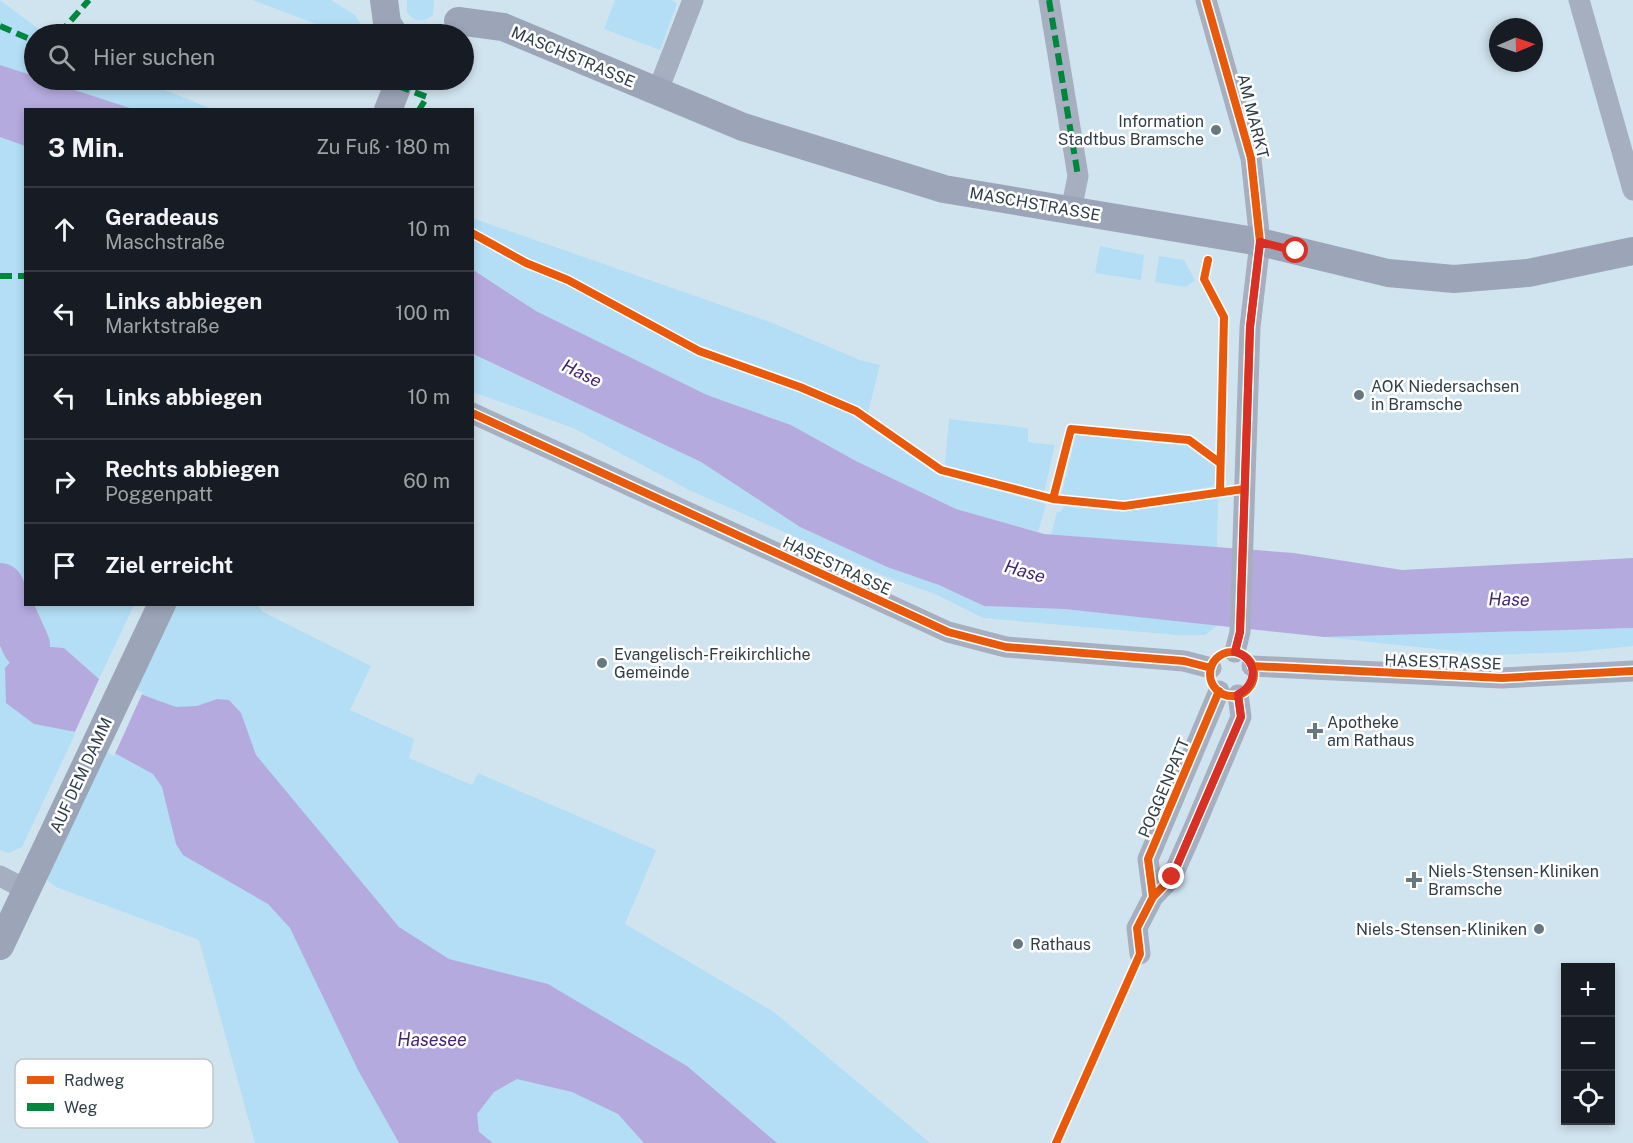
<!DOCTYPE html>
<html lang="de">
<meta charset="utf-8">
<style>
body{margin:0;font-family:"Public Sans",sans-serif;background:#242831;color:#f1f3f6}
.controls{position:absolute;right:18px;bottom:18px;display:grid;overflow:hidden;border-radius:0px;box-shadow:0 3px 9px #0003}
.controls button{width:54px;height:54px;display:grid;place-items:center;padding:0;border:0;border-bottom:2px solid #363941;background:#171b24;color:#f1f3f6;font:30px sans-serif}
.compass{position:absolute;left:1489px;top:18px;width:54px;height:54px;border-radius:50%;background:#171b24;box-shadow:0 3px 9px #0003;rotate:88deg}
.stop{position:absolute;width:18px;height:18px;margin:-14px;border:4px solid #d93025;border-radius:50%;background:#fff}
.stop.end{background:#d93025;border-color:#fff;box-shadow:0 2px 6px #0008}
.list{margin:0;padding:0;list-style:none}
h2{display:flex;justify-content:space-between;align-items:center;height:78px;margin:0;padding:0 24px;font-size:26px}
h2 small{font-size:20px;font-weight:400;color:#9ea1a6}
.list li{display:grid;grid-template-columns:39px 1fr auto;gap:18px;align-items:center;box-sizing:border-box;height:84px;padding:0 24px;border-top:2px solid #363941}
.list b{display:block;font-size:22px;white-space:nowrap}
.list p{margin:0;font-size:20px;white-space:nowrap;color:#9ea1a6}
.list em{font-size:20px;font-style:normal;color:#9ea1a6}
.icon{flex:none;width:33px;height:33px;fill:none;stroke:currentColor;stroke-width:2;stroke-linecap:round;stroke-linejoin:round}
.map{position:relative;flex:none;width:1633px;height:1143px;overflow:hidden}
.search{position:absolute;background:#171b24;box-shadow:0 3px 9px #0003;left:24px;top:24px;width:450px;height:66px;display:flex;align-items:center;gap:15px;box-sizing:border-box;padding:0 21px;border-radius:33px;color:#9ea1a6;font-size:22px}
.panel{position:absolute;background:#171b24;box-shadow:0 3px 9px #0003;left:24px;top:108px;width:450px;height:498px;border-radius:0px}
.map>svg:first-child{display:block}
.green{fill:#b3def5}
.water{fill:#b4aade}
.pier{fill:#d0e4ef}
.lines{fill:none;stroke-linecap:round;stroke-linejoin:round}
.river{stroke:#b4aade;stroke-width:48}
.minor{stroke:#a6afbf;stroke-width:21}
.secondary{stroke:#9ba5b7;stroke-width:28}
.quiet{stroke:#00873e;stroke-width:6;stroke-dasharray:12 6;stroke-linecap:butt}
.cycleway-casing{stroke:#fff;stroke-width:11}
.cycleway{stroke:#e8590c;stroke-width:8}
.route{stroke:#d93025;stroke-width:8}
.poi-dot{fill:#677881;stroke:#fff;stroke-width:2}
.labels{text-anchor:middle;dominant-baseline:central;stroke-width:5;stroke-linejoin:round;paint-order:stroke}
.street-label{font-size:16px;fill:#2f3e46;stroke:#fff}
.poi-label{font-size:16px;fill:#2f3e46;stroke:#fff;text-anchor:start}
.water-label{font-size:18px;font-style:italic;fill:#452373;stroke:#fff}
.key{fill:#fff;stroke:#c1c5c8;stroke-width:1.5}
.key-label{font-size:16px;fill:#2f3e46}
</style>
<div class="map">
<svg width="1633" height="1143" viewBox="0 0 1633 1143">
<rect width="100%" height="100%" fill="#d0e4ef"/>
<path class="green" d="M 0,0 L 45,34 L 34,34 L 34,76 L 0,65 Z
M 253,0 L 331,0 L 355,15 L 367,34 L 343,34 Z
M 407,0 L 434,0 L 433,15 C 424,23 414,22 407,12 Z
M 615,0 L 671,0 L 677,3 L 660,50 L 604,29 Z
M 44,80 L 140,80 L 212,109 L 133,109 Z
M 0,137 L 25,146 L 26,604 L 134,605 L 99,679 L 64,648 L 34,724 L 76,732 L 22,847 L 9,853 L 0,850 Z
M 472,218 L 770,322 L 860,360 L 880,365 L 865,425 L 938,475 L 1046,504 L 1038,532 L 956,509 L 856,461 L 791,425 L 707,395 L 536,311 L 473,269 Z
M 1100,246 L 1144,255 L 1141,280 L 1095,273 Z
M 1159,256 L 1184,260 L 1195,280 L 1186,287 L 1155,282 Z
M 472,354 L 701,462 L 800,527 L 887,567 L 939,585 L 984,606 L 1064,609 L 1218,625 L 1205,635 L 1177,635 L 983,618 L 935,594 L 884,576 L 689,490 L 573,428 L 473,392 Z
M 949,419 L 1028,428 L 1028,442 L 1055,445 L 1044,492 L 945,465 Z
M 1076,435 L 1187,446 L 1215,466 L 1216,486 L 1125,500 L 1061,496 Z
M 1218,496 L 1217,548 L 1051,535 L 1057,512 L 1061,512 L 1064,506 L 1123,512 Z
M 162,605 L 257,605 L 263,612 L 371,666 L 350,710 L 414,739 L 409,758 L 472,785 L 478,773 L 656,850 L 625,924 L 774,1012 L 930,1143 L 255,1143 L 199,940 L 56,887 L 36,871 Z
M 1633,628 L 1633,646 L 1576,652 L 1492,655 L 1324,637 Z"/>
<path class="water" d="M 0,65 L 34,76 L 34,80 L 44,80 L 133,109 L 26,110 L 25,146 L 0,137 Z
M 472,269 L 536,311 L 707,395 L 791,425 L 856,461 L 956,509 L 1044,534 L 1294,553 L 1402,570 L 1633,558 L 1633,628 L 1324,637 L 1064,609 L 984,606 L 939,585 L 887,567 L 800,527 L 701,462 L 473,354 Z
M 26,645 L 64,648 L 99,679 L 176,707 L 197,706 L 217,699 L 229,700 L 241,713 L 256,755 L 399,927 L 449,959 L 548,984 L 563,993 L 687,1066 L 777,1143 L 644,1143 L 618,1114 L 572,1092 L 517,1079 L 494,1092 L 477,1114 L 479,1132 L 493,1143 L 399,1143 L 358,1070 L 290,928 L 268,904 L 183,855 L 176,844 L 162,787 L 153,774 L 76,732 L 34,724 L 6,703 L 5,668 Z"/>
<path class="pier" d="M 100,677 L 143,692 L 114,756 L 74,734 Z"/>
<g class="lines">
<path class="river" d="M 0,587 L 26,645"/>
<path class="minor" d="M 1049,0 L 1078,176 L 1071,211
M 1206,0 L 1251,158 L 1260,242 L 1250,327 L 1240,632 L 1235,652
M 1579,0 L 1633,190
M 657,93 L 693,0
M 472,413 L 948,632 L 1006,647 L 1184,661 L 1211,668
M 1252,666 L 1502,678 L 1633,671
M 0,876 L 27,890
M 1153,897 L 1148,859 L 1219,691
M 1140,954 L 1137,928 L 1153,897 L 1172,877 L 1193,830 L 1241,717 L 1238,695"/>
<path class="secondary" d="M 384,0 L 387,23 L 394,34
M 458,21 L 503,27 L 743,127 L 944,189 L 1260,242 L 1388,273 L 1454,279 L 1528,273 L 1633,251
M 388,110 L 400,80
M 0,946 L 162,604"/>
<path class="quiet" d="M 1049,0 L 1078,176
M 0,26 L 34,41
M 59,34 L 89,0
M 398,86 L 427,97 L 419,110
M 0,276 L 26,276"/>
<defs>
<path id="cycleway" d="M 1206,0 L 1251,158 L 1260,242 L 1250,327 L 1240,632 L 1235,652
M 472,233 L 526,263 L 568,280 L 699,351 L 800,387 L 856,411 L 941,470 L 1053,499 L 1124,506 L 1244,489
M 1208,260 L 1204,279 L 1224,317 L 1220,491
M 472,413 L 948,632 L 1006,647 L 1184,661 L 1211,668
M 1053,499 L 1071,429 L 1189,440 L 1220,463
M1210 674a22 22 0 1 1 44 0a22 22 0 1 1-44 0Z
M 1252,666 L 1502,678 L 1633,671
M 1153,897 L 1148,859 L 1219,691
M 1056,1143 L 1140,954 L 1137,928 L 1153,897 L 1172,877 L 1241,717 L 1238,695"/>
</defs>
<use href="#cycleway" class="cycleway-casing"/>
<use href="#cycleway" class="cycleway"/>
</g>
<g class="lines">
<path class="route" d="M 1172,877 L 1241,717 L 1238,694 C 1259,684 1257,658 1235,652 L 1240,632 L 1250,327 L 1260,242 L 1296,251"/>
</g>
<g class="poi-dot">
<circle cx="1216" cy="130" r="6"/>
<circle cx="1359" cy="395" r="6"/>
<circle cx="602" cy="663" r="6"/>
<path d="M1312 722h6v6h6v6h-6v6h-6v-6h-6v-6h6z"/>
<path d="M1411 871h6v6h6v6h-6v6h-6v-6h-6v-6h6z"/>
<circle cx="1539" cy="929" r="6"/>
<circle cx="1018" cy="944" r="6"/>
</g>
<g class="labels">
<g class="street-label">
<text transform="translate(573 57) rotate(23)">MASCHSTRASSE</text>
<text transform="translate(1253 116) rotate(76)">AM MARKT</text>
<text transform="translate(1035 204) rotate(10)">MASCHSTRASSE</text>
<text transform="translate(837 566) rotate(25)">HASESTRASSE</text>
<text transform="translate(1443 662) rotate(2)">HASESTRASSE</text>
<text transform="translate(81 775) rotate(-65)">AUF DEM DAMM</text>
<text transform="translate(1164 788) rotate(-67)">POGGENPATT</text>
</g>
<g class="poi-label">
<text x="1204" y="121" text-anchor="end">Information<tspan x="1204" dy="18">Stadtbus Bramsche</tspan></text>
<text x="1371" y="386">AOK Niedersachsen<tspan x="1371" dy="18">in Bramsche</tspan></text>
<text x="614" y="654">Evangelisch-Freikirchliche<tspan x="614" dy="18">Gemeinde</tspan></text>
<text x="1327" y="722">Apotheke<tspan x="1327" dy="18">am Rathaus</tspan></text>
<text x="1428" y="871">Niels-Stensen-Kliniken<tspan x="1428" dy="18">Bramsche</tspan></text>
<text x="1527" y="929" text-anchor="end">Niels-Stensen-Kliniken</text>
<text x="1030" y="944">Rathaus</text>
</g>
<g class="water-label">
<text transform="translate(582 373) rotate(26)">Hase</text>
<text transform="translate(1025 571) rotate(16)">Hase</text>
<text transform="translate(1509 599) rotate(1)">Hase</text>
<text x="432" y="1039">Hasesee</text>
</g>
</g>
<rect x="15" y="1059" width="198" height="69" rx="9" class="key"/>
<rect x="27" y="1076" width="27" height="8" fill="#e8590c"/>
<rect x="27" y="1103" width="27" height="8" fill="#00873e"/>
<g class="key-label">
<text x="64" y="1086">Radweg</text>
<text x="64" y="1113">Weg</text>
</g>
</svg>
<div class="controls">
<button>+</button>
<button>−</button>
<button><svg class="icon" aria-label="locate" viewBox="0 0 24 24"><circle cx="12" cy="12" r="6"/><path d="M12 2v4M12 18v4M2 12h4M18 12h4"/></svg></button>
</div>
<svg class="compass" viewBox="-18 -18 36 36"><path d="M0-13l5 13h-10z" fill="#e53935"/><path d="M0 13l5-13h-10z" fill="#9ea1a6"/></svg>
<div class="stop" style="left:1296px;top:251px"></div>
<div class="stop end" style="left:1172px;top:877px"></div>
<div class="search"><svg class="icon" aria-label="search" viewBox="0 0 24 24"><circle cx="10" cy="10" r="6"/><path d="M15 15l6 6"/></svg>Hier suchen</div>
<section class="panel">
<h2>3 Min.<small>Zu Fuß · 180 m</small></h2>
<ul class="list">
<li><svg class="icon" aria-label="ahead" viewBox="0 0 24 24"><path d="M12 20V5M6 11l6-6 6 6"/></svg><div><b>Geradeaus</b><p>Maschstraße</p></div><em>10 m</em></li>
<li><svg class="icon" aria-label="left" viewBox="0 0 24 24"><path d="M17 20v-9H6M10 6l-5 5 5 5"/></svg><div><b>Links abbiegen</b><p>Marktstraße</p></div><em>100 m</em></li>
<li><svg class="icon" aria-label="left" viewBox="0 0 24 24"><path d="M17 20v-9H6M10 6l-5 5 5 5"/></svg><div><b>Links abbiegen</b></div><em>10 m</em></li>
<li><svg class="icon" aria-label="right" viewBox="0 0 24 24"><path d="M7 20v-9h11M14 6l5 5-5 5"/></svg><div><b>Rechts abbiegen</b><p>Poggenpatt</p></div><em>60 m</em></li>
<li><svg class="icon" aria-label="arrive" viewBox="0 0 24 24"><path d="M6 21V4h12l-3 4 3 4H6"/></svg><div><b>Ziel erreicht</b></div></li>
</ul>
</section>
</div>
